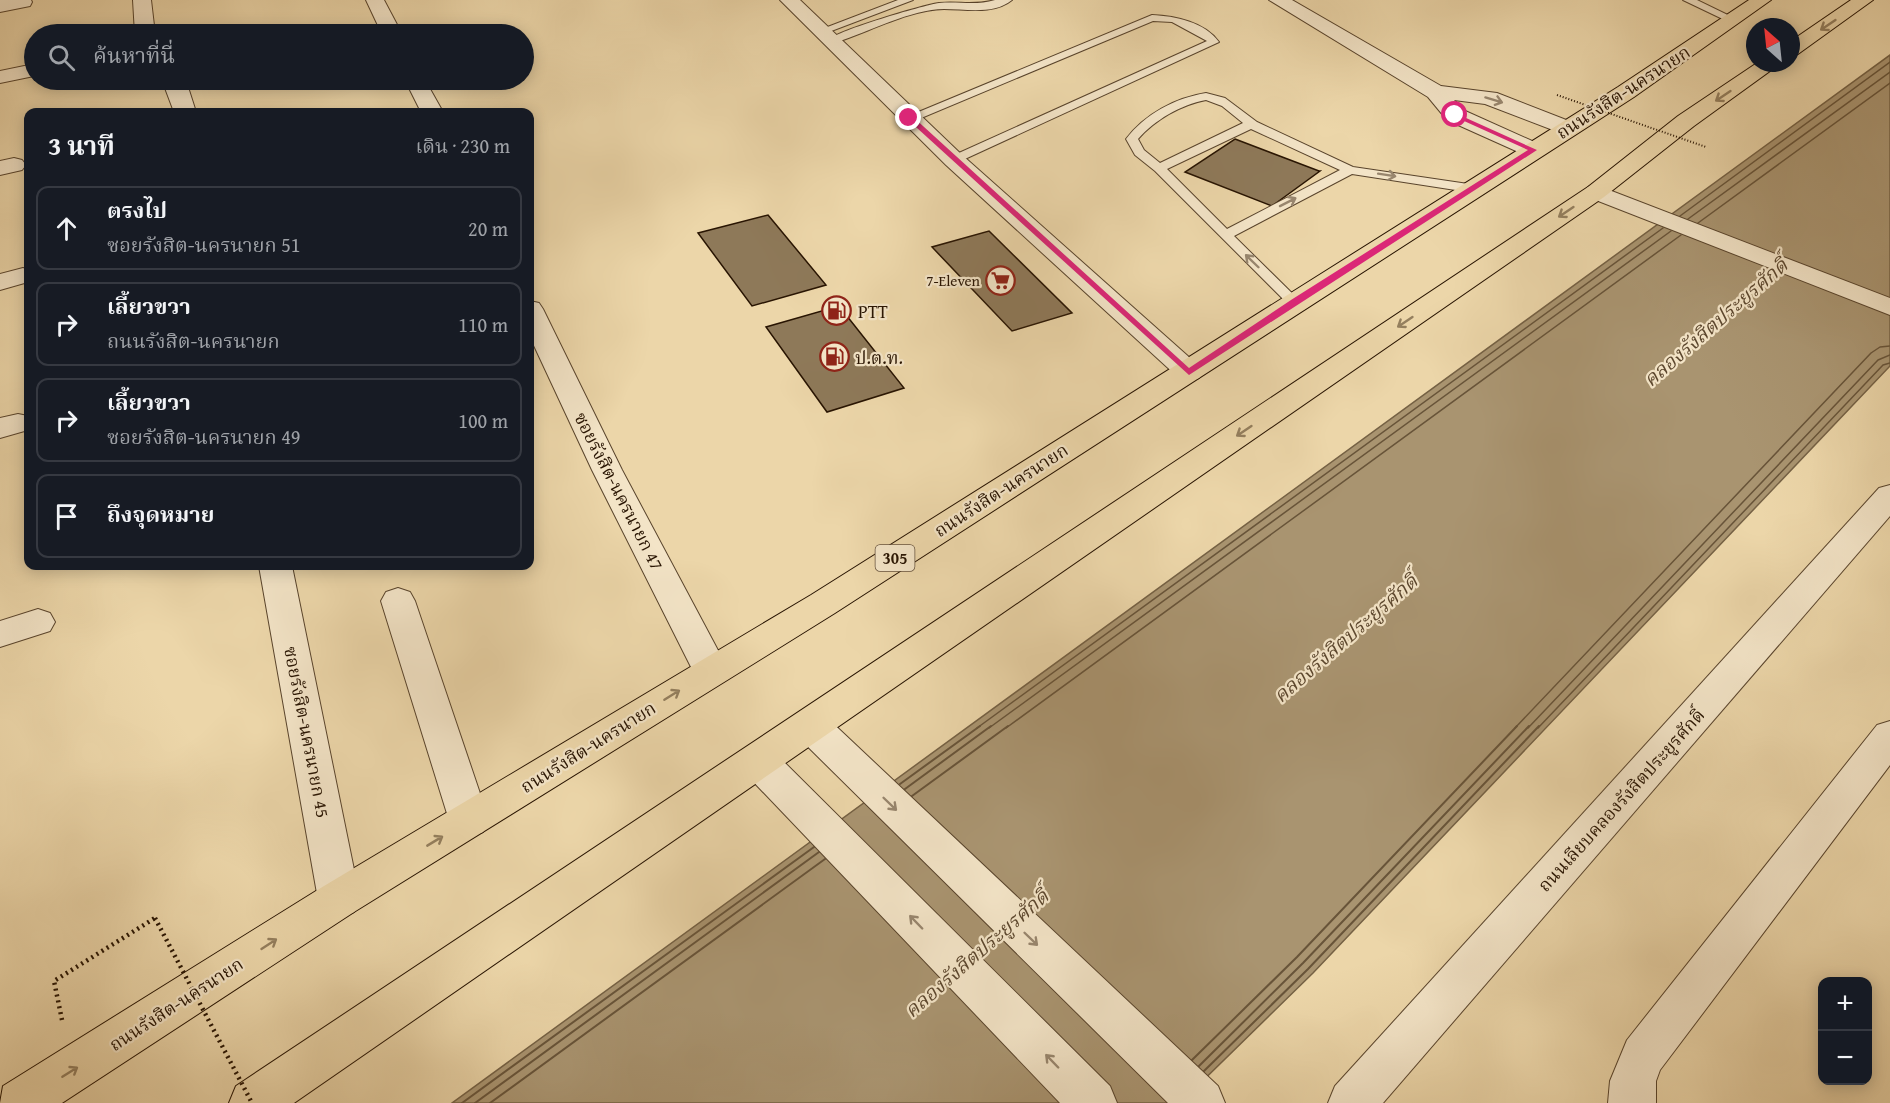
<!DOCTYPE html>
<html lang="th">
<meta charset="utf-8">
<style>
body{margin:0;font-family:"Gentium Book Plus","Noto Serif Thai",serif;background:#242831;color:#f1f3f6}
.controls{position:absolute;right:18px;bottom:18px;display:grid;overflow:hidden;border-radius:12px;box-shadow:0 3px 15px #0003}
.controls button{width:54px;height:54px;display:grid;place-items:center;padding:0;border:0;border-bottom:2px solid #363941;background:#171b24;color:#f1f3f6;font:30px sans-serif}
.compass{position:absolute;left:1746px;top:18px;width:54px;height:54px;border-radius:50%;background:#171b24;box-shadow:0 3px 15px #0003;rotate:333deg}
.stop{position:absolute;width:18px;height:18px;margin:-14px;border:4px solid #db2777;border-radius:50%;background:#fff}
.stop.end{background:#db2777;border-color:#fff;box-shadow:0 2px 6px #0008}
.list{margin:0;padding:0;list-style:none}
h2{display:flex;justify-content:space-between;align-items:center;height:78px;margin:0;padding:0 24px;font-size:26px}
h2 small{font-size:20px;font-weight:400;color:#9ea1a6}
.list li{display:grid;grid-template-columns:39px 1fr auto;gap:18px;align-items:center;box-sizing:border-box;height:84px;margin:0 12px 12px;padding:0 12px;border:2px solid #363941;border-radius:12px}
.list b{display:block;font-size:22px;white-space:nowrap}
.list p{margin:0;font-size:20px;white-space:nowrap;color:#9ea1a6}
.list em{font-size:20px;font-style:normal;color:#9ea1a6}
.icon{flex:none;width:33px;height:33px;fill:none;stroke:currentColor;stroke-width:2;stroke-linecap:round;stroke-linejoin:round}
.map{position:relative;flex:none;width:1890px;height:1103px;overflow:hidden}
.search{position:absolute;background:#171b24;box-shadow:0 3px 15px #0003;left:24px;top:24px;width:510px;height:66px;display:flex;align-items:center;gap:15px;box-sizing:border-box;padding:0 21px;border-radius:33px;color:#9ea1a6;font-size:22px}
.panel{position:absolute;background:#171b24;box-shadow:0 3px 15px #0003;left:24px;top:108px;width:510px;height:462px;border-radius:12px}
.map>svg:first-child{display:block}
.water{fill:#a99470;stroke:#756144;stroke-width:1.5}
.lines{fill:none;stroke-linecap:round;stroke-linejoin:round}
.shore-far1{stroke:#685439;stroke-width:1.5}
.shore{stroke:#685439;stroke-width:2}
.building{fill:#8e7959;stroke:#281402;stroke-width:1.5}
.service-casing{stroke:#59442c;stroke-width:2}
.minor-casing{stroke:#59442c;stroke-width:2}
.tertiary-casing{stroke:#59442c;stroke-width:2}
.primary-casing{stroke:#281402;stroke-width:2}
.path{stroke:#281402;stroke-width:4.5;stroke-dasharray:2 4;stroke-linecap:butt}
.service{fill:#f3e4c7;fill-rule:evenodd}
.minor{fill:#f3e4c7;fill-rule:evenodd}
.tertiary{fill:#f3e4c7;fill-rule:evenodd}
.primary{fill:#ecd6a9;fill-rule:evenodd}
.path-bridge-far1{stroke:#281402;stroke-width:2;stroke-dasharray:1 2;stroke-linecap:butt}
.path-bridge{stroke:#281402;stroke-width:4.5;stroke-dasharray:2 4;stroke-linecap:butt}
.oneway{stroke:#947f5e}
.oneway2{stroke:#98866e}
.route{fill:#db2777}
.labels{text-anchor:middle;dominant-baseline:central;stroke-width:4.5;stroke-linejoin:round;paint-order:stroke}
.far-poi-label{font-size:15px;fill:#281402;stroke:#f3e4c7;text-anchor:end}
.shield{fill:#f3e4c7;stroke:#65523d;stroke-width:1.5}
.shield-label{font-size:16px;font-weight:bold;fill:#281402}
.street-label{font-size:18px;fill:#281402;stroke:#f3e4c7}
.poi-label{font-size:18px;fill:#281402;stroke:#f3e4c7;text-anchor:start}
.water-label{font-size:20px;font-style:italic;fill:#5c472e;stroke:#f3e4c7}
</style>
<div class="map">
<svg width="1890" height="1103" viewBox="0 0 1890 1103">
<rect width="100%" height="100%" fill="#ecd6a9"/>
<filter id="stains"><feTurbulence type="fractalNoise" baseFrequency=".00333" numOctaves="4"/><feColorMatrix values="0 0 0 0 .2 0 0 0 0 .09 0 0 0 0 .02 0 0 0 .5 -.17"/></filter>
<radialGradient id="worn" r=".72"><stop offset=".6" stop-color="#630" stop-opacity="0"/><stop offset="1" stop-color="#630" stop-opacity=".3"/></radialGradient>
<path class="water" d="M 1890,55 L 1890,366 L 1313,973 L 1180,1103 L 452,1103 Z"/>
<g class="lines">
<path class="shore-far1" d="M 1680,216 L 1890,62
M 1688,219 L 1890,72
M 1698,223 L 1890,83
M 977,728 L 1663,228
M 989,728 L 1671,231
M 1006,728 L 1681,235
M 1515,728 L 1871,353 L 1880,347 L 1890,346
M 1528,728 L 1878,360 L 1890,355
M 1538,728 L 1883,365 L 1890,363"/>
<path class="shore" d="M 900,784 L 980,726
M 905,789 L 991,726
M 912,796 L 1008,726
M 1192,1060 L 1297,957 L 1517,726
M 1199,1066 L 1303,963 L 1529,726
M 1204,1071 L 1308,969 L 1539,726
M 462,1103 L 814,847
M 475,1103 L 819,852
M 490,1103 L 825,859"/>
</g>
<path class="building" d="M 1235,139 L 1319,171 L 1320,171 L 1272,206 L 1185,172 Z
M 768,215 L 826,285 L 752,306 L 698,233 Z
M 989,231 L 1072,313 L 1012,331 L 932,247 Z
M 839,306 L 904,388 L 827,412 L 766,327 Z"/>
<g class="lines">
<defs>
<path id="service" d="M 898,0 L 913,0 L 826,33 L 817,31 Z
M 995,0 L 1012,0 C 994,15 966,9 944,9 C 912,9 868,32 837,42 L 828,40 C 839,30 921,6 939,3 C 959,1 975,6 995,0 Z
M 1683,0 L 1697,0 L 1738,20 L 1729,22 Z
M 1152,15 C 1175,16 1205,22 1219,42 L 954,164 L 948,160 L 950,157 L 1207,41 L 1172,22 L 1153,21 L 914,121 L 904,118 Z
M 1206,93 L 1225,98 L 1257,122 L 1353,167 L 1475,185 L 1481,189 L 1475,193 L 1352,174 L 1234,236 L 1301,302 L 1299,305 L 1289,305 L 1155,171 L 1135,155 L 1126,139 C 1145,114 1175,98 1206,93 ZM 1206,100 L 1222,106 L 1243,123 L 1160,163 L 1144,150 L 1138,139 C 1155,120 1180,105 1206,100 ZM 1251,129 L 1340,170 L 1227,229 L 1167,169 Z"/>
<path id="minor" d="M 0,0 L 31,0 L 32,2 L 30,6 L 0,12 Z
M 133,0 L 151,0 L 155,34 L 135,34 Z
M 366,0 L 384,0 L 402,34 L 382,34 Z
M 780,0 L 800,0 L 962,155 L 1199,366 L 1203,372 L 1199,378 L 1189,381 L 1179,378 L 946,165 Z
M 1269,0 L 1292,0 L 1441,86 L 1497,93 L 1574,123 L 1577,128 L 1574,133 L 1566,135 L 1485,104 L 1454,100 L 1463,110 L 1541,145 L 1544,150 L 1541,155 L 1525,155 L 1447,120 L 1428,97 Z
M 34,64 L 34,76 L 0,83 L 0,71 Z
M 162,80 L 182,80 L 188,87 L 196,112 L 174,112 Z
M 405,80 L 425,80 L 443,112 L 421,112 Z
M 14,158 L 22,160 L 26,165 L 22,170 L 0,175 L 0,161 Z
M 1596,185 L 1890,298 L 1890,315 L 1588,197 L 1584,192 L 1588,187 Z
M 23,268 L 28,270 L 28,282 L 0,290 L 0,274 Z
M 530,301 L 539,303 L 543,309 L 622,470 L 729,671 L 724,681 L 711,685 L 698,681 L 693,671 L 592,470 L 530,337 Z
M 18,414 L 28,416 L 28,430 L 0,438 L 0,418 Z
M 259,566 L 292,566 L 360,899 L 354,912 L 339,918 L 324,912 L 318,899 Z
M 398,588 L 410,592 L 415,601 L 489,820 L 483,832 L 469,837 L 455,832 L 449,820 L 381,601 L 386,592 Z
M 38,609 L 50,613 L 55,622 L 50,631 L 0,647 L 0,621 Z
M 810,710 L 823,714 L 1218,1086 L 1225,1103 L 1168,1103 L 797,736 L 791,725 L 797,714 Z
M 1890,721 L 1890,765 L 1660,1070 L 1656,1081 L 1656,1103 L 1608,1103 L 1610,1081 L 1627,1040 L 1877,725 Z
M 758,745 L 772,750 L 1110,1086 L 1117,1103 L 1060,1103 L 744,772 L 739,761 L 744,750 Z"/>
<path id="tertiary" d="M 1890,485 L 1890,516 L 1383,1103 L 1328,1103 L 1335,1086 L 1879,488 Z"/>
<path id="primary" d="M 1749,0 L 1771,0 L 1634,97 L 835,613 L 354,912 L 62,1103 L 0,1103 L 3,1086 L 324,886 L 811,595 L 1618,87 Z
M 1851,0 L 1873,0 L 1798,54 L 1791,56 L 1791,41 Z
M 1757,63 L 1781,63 L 1694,126 L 1604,197 L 294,1103 L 229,1103 L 236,1086 L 1588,187 L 1678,116 Z"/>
</defs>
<use href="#service" class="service-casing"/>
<use href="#minor" class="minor-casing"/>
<use href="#tertiary" class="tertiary-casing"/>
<use href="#primary" class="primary-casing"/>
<path class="path" d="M 62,1020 L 54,981 L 155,918"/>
<use href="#service" class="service"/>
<use href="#minor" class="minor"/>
<use href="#tertiary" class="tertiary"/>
<use href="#primary" class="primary"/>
<path class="path-bridge-far1" d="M 1557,95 L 1706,147"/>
<path class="path-bridge" d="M 155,918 L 252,1103"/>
</g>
<defs><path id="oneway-shaft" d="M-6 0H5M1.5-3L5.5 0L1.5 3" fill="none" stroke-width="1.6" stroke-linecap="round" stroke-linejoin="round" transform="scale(1.5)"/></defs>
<g class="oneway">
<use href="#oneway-shaft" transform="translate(1828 25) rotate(146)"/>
<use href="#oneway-shaft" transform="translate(1723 96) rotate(146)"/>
<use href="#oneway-shaft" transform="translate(1566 212) rotate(146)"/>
<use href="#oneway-shaft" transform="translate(1405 322) rotate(146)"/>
<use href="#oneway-shaft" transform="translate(1244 431) rotate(146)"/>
<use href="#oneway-shaft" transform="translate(672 695) rotate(-32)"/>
<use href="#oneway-shaft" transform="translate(435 841) rotate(-31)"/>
<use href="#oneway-shaft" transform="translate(269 944) rotate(-33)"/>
<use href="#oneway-shaft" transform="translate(70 1072) rotate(-32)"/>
</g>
<g class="oneway2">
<use href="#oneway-shaft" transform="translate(1494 100) rotate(17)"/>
<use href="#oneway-shaft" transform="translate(1387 175) rotate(9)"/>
<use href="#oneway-shaft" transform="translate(1288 202) rotate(-27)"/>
<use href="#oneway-shaft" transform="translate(1252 261) rotate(-136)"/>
<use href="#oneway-shaft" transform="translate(890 804) rotate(44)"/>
<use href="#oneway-shaft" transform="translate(916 922) rotate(-134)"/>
<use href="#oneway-shaft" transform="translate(1031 939) rotate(44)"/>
<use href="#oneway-shaft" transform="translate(1052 1061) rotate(-134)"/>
</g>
<path class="route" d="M 1455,113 L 1537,150 L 1189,375 L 906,118 L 912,116 L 1189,368 L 1291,300 L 1528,150 L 1453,116 Z"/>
<defs>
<symbol id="supermarket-ring" viewBox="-11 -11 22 22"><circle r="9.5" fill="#f3e4c7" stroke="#8f2418" stroke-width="1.5"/><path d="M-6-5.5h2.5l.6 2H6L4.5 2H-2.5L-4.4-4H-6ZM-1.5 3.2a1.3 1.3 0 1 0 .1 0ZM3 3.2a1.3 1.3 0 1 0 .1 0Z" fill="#8f2418"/></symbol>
<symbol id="fuel-ring" viewBox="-11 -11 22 22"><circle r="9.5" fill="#f3e4c7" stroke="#8f2418" stroke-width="1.5"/><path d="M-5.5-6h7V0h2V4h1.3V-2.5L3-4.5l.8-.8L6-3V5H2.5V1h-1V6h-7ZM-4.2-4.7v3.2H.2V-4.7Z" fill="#8f2418"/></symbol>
</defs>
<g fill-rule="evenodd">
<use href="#supermarket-ring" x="984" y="264" width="33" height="33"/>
<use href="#fuel-ring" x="820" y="294" width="33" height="33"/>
<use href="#fuel-ring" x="818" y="340" width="33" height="33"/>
</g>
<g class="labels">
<g class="far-poi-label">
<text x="980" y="280">7-Eleven</text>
</g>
<rect class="shield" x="875.5" y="545" width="39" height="26" rx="4.5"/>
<g class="shield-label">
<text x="895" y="558">305</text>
</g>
<g class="street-label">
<text transform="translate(1623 92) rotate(-33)">ถนนรังสิต-นครนายก</text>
<text transform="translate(1001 490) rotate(-33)">ถนนรังสิต-นครนายก</text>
<text transform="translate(619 491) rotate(63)">ซอยรังสิต-นครนายก 47</text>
<text transform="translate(307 732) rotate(79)">ซอยรังสิต-นครนายก 45</text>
<text transform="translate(588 747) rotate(-32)">ถนนรังสิต-นครนายก</text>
<text transform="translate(1621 800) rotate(-48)">ถนนเลียบคลองรังสิตประยูรศักดิ์</text>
<text transform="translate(176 1004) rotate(-33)">ถนนรังสิต-นครนายก</text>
</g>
<g class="poi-label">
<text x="858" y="311">PTT</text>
<text x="855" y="357">ป.ต.ท.</text>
</g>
<g class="water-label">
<text transform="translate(1715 322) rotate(-41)">คลองรังสิตประยูรศักดิ์</text>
<text transform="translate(1345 638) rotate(-41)">คลองรังสิตประยูรศักดิ์</text>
<text transform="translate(976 953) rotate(-41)">คลองรังสิตประยูรศักดิ์</text>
</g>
</g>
<rect width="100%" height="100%" filter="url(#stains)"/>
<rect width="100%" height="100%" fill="url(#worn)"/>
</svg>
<div class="controls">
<button>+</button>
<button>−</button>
</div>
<svg class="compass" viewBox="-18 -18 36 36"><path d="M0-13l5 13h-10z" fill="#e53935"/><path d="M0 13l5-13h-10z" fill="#9ea1a6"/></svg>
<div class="stop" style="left:1455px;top:115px"></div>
<div class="stop end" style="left:909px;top:118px"></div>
<div class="search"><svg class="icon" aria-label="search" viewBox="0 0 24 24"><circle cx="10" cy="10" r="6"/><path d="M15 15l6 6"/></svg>ค้นหาที่นี่</div>
<section class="panel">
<h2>3 นาที<small>เดิน · 230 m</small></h2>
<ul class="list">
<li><svg class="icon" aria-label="ahead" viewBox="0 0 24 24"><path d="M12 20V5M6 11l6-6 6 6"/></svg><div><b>ตรงไป</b><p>ซอยรังสิต-นครนายก 51</p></div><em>20 m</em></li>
<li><svg class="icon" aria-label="right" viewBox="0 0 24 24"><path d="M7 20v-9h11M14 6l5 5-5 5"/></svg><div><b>เลี้ยวขวา</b><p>ถนนรังสิต-นครนายก</p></div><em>110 m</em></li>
<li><svg class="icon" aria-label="right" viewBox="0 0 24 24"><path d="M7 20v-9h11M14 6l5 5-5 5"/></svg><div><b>เลี้ยวขวา</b><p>ซอยรังสิต-นครนายก 49</p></div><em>100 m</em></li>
<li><svg class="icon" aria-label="arrive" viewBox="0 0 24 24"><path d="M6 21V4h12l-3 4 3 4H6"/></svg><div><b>ถึงจุดหมาย</b></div></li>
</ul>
</section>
</div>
